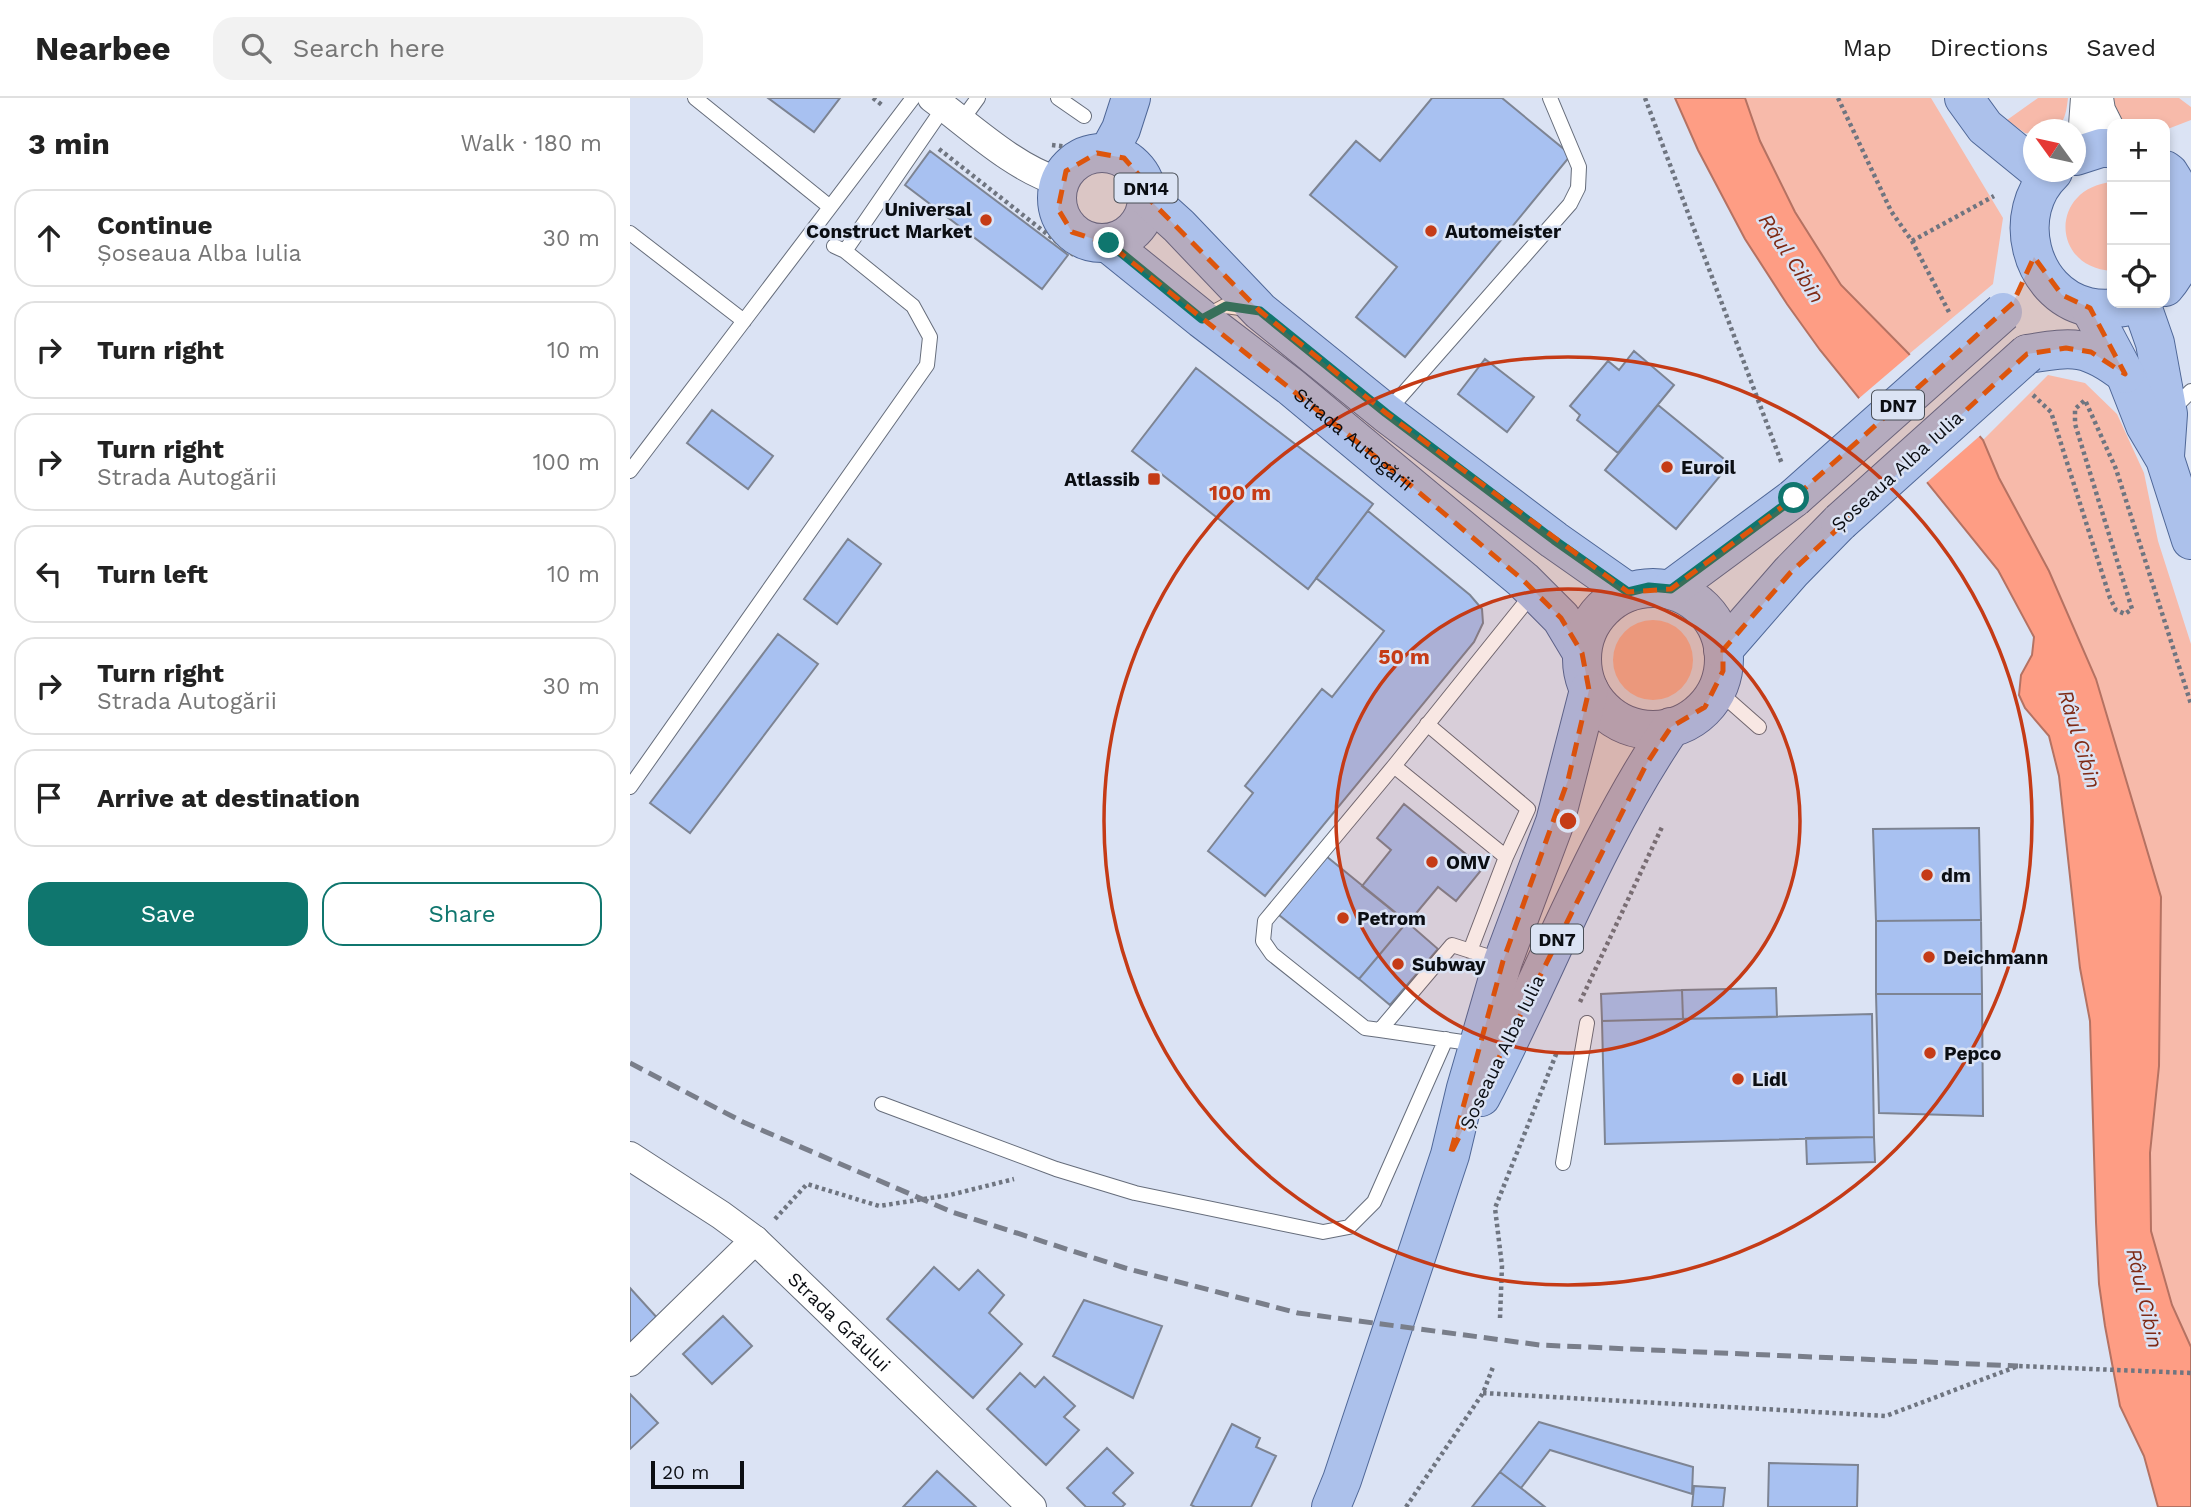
<!DOCTYPE html>
<meta charset="utf-8">
<style>
body{margin:0;font-family:"Work Sans",sans-serif;background:#f2f2f2;color:#222}
.controls{position:absolute;right:21px;top:21px;display:grid;overflow:hidden;border-radius:14px;box-shadow:0 4px 10px #0003}
.controls button{width:63px;height:63px;display:grid;place-items:center;padding:0;border:0;border-bottom:2px solid #e0e0e0;background:#fff;color:#222;font:35px sans-serif}
.compass{position:absolute;left:1393px;top:21px;width:63px;height:63px;border-radius:50%;background:#fff;box-shadow:0 4px 10px #0003;rotate:303deg}
.scale{position:absolute;left:21px;bottom:18px;width:93px;box-sizing:border-box;padding-left:7px;border:4px solid #0b0e13;border-top:0;font-size:19px;line-height:24px;white-space:nowrap;color:#0b0e13;-webkit-text-stroke:5px #dbe3f4;paint-order:stroke}
.stop{position:absolute;width:21px;height:21px;margin:-16px;border:5px solid #0f766e;border-radius:50%;background:#fff}
.stop.end{background:#0f766e;border-color:#fff;box-shadow:0 2px 7px #0008}
.list{margin:0;padding:0;list-style:none}
h2{display:flex;justify-content:space-between;align-items:center;height:91px;margin:0;padding:0 28px;font-size:30px}
h2 small{font-size:23px;font-weight:400;color:#767676}
.list li{display:grid;grid-template-columns:46px 1fr auto;gap:21px;align-items:center;box-sizing:border-box;height:98px;margin:0 14px 14px;padding:0 14px;border:2px solid #e0e0e0;border-radius:21px}
.list b{display:block;font-size:26px;white-space:nowrap}
.list p{margin:0;font-size:23px;white-space:nowrap;color:#767676}
.list em{font-size:23px;font-style:normal;color:#767676}
.actions{display:flex;gap:14px;padding:21px 28px}
.actions a{flex:1;padding:16px 0;border:2px solid #0f766e;border-radius:21px;text-align:center;font-size:24px;color:#0f766e}
.actions .main{background:#0f766e;color:#fff}
.icon{flex:none;width:38px;height:38px;fill:none;stroke:currentColor;stroke-width:2;stroke-linecap:round;stroke-linejoin:round}
.map{position:relative;flex:none;width:1561px;height:1409px;overflow:hidden}
header{display:flex;align-items:center;gap:42px;box-sizing:border-box;height:98px;padding:0 35px;background:#fff;border-bottom:2px solid #e0e0e0}
header strong{font-size:33px}
nav{display:flex;gap:38px;margin-inline-start:auto;font-size:24px}
.search{width:490px;height:63px;background:#f2f2f2;display:flex;align-items:center;gap:18px;box-sizing:border-box;padding:0 24px;border-radius:21px;color:#767676;font-size:26px}
main{display:flex}
aside{flex:1;background:#fff}
.map>svg:first-child{display:block}
.green{fill:#f7baaa}
.water{fill:#fe9d84;stroke:#b57262;stroke-width:2}
.pier{fill:#dbe3f4}
.building{fill:#a8c1f1;stroke:#7d8493;stroke-width:2}
.lines{fill:none;stroke-linecap:round;stroke-linejoin:round}
.service-casing{stroke:#666d7b;stroke-width:16}
.minor-casing{stroke:#666d7b;stroke-width:30}
.primary-casing{stroke:#4f6797;stroke-width:40}
.path{stroke:#6f7580;stroke-width:4.5;stroke-dasharray:3.5 3.5;stroke-linecap:butt}
.service{stroke:#fff;stroke-width:14}
.minor{stroke:#fff;stroke-width:28}
.primary{stroke:#acc1eb;stroke-width:38}
.rail{stroke:#797e8a;stroke-width:5;stroke-dasharray:14 7;stroke-linecap:butt}
.primary-bridge-casing{stroke:#4f6797;stroke-width:40;stroke-linecap:butt}
.primary-bridge{stroke:#acc1eb;stroke-width:38}
.route{stroke:#0f766e;stroke-width:9}
.marked{fill:#dd550c;fill-opacity:0.2;stroke:#dd550c;stroke-width:5;stroke-dasharray:14 9;stroke-linejoin:round}
.ring{fill:none;stroke:#c53b16;stroke-width:3.5}
.poi-dot{fill:#c53b16;stroke:#dbe3f4;stroke-width:2.5}
.labels{text-anchor:middle;dominant-baseline:central;stroke-width:5;stroke-linejoin:round;paint-order:stroke}
.shield{fill:#dbe3f4;stroke:#494e56;stroke-width:2}
.shield-label{font-size:18px;font-weight:bold;fill:#0b0e13}
.poi-label{font-size:19px;font-weight:bold;fill:#0b0e13;stroke:#dbe3f4;text-anchor:start}
.street-label{font-size:19px;fill:#0b0e13;stroke:#dbe3f4}
.water-label{font-size:21px;font-style:italic;fill:#7e2a15;stroke:#dbe3f4}
.centre{fill:#c53b16;stroke:#dbe3f4;stroke-width:3.5}
.ring-label{font-size:21px;text-anchor:middle;font-weight:bold;fill:#c53b16;stroke:#dbe3f4;stroke-width:5;stroke-linejoin:round;paint-order:stroke}
</style>
<header>
<strong>Nearbee</strong>
<div class="search"><svg class="icon" aria-label="search" viewBox="0 0 24 24"><circle cx="10" cy="10" r="6"/><path d="M15 15l6 6"/></svg>Search here</div>
<nav><a>Map</a><a>Directions</a><a>Saved</a></nav>
</header>
<main>
<aside>
<h2>3 min<small>Walk · 180 m</small></h2>
<ul class="list">
<li><svg class="icon" aria-label="ahead" viewBox="0 0 24 24"><path d="M12 20V5M6 11l6-6 6 6"/></svg><div><b>Continue</b><p>Șoseaua Alba Iulia</p></div><em>30 m</em></li>
<li><svg class="icon" aria-label="right" viewBox="0 0 24 24"><path d="M7 20v-9h11M14 6l5 5-5 5"/></svg><div><b>Turn right</b></div><em>10 m</em></li>
<li><svg class="icon" aria-label="right" viewBox="0 0 24 24"><path d="M7 20v-9h11M14 6l5 5-5 5"/></svg><div><b>Turn right</b><p>Strada Autogării</p></div><em>100 m</em></li>
<li><svg class="icon" aria-label="left" viewBox="0 0 24 24"><path d="M17 20v-9H6M10 6l-5 5 5 5"/></svg><div><b>Turn left</b></div><em>10 m</em></li>
<li><svg class="icon" aria-label="right" viewBox="0 0 24 24"><path d="M7 20v-9h11M14 6l5 5-5 5"/></svg><div><b>Turn right</b><p>Strada Autogării</p></div><em>30 m</em></li>
<li><svg class="icon" aria-label="arrive" viewBox="0 0 24 24"><path d="M6 21V4h12l-3 4 3 4H6"/></svg><div><b>Arrive at destination</b></div></li>
</ul>
<div class="actions"><a class="main">Save</a><a>Share</a></div>
</aside>
<div class="map">
<svg width="1561" height="1409" viewBox="0 0 1561 1409">
<rect width="100%" height="100%" fill="#dbe3f4"/>
<path class="green" d="M 1115,0 L 1301,0 L 1373,120 L 1363,186 L 1279,256 L 1211,187 L 1165,114 L 1130,43 Z
M 1408,0 L 1438,0 C 1435,27 1431,31 1404,32 L 1403,36 L 1395,35 L 1377,22 Z
M 1475,0 L 1549,0 L 1561,9 L 1561,22 L 1535,32 L 1535,26 L 1494,26 L 1485,21 Z
M 1482,84 L 1482,173 C 1420,169 1420,90 1482,84 Z
M 1418,277 L 1455,285 L 1487,316 L 1514,375 L 1528,443 L 1561,546 L 1561,1249 L 1542,1207 L 1521,1133 L 1520,1055 L 1529,968 L 1531,799 L 1466,581 L 1419,473 L 1369,380 L 1353,342 Z
M983 562a40 40 0 1 1 80 0a40 40 0 1 1-80 0Z"/>
<path class="water" d="M 1045,0 L 1115,0 L 1130,43 L 1165,114 L 1211,187 L 1279,256 L 1353,342 L 1369,380 L 1419,473 L 1466,581 L 1531,799 L 1529,968 L 1520,1055 L 1521,1133 L 1542,1207 L 1561,1249 L 1561,1409 L 1528,1409 L 1514,1358 L 1490,1308 L 1475,1228 L 1469,1186 L 1466,1124 L 1460,923 L 1450,870 L 1429,678 L 1419,638 L 1395,610 L 1389,597 L 1391,577 L 1402,557 L 1404,539 L 1368,472 L 1190,252 L 1157,206 L 1115,141 L 1068,52 Z"/>
<path class="pier" d="M 1282,255 L 1352,336 L 1295,386 L 1227,302 Z"/>
<path class="building" d="M 138,0 L 210,0 L 184,34 Z
M 802,0 L 872,0 L 941,57 L 775,259 L 726,219 L 767,169 L 680,97 L 726,43 L 750,63 Z
M 300,53 L 438,157 L 412,191 L 275,87 Z
M 1004,253 L 1044,287 L 988,355 L 947,322 L 950,317 L 940,308 L 978,263 L 989,272 Z
M 855,261 L 904,299 L 877,334 L 828,296 Z
M 566,270 L 743,406 L 678,491 L 502,353 Z
M 1028,307 L 1100,366 L 1046,431 L 975,372 Z
M 82,312 L 143,358 L 118,391 L 57,345 Z
M 738,413 L 840,497 L 852,511 L 853,525 L 844,544 L 635,798 L 578,753 L 623,695 L 615,688 L 692,591 L 702,599 L 754,533 L 686,480 Z
M 218,441 L 251,466 L 207,526 L 174,501 Z
M 148,536 L 188,566 L 60,735 L 20,705 Z
M 774,706 L 853,770 L 826,803 L 808,789 L 778,825 L 732,788 L 761,752 L 747,740 Z
M 1349,730 L 1351,822 L 1246,823 L 1243,731 Z
M 696,758 L 777,824 L 729,881 L 649,817 Z
M 1351,822 L 1352,896 L 1246,896 L 1246,823 Z
M 777,824 L 808,851 L 760,907 L 729,881 Z
M 1146,890 L 1147,919 L 1053,921 L 1052,892 Z
M 1052,892 L 1053,921 L 972,923 L 971,896 Z
M 1246,896 L 1352,896 L 1353,1018 L 1249,1015 Z
M 1242,916 L 1244,1039 L 975,1046 L 972,923 Z
M 1244,1039 L 1245,1064 L 1177,1066 L 1176,1040 Z
M 304,1169 L 329,1192 L 348,1172 L 374,1197 L 359,1215 L 392,1246 L 343,1300 L 257,1221 Z
M 0,1190 L 30,1223 L 0,1252 Z
M 454,1202 L 532,1228 L 503,1300 L 423,1258 Z
M 93,1218 L 122,1248 L 82,1286 L 53,1256 Z
M 390,1275 L 405,1289 L 414,1279 L 445,1308 L 434,1319 L 449,1332 L 416,1367 L 357,1311 Z
M 0,1296 L 28,1325 L 0,1351 Z
M 909,1324 L 1063,1369 L 1062,1396 L 920,1352 L 891,1390 L 870,1374 Z
M 602,1326 L 630,1340 L 626,1349 L 646,1358 L 621,1409 L 565,1409 L 561,1407 Z
M 477,1350 L 503,1375 L 483,1395 L 495,1406 L 492,1409 L 456,1409 L 437,1390 Z
M 1139,1365 L 1228,1367 L 1227,1409 L 1138,1409 Z
M 307,1373 L 346,1409 L 273,1409 Z
M 870,1374 L 891,1390 L 915,1409 L 842,1409 Z
M 1064,1388 L 1095,1390 L 1093,1409 L 1062,1409 Z"/>
<g class="lines">
<defs>
<path id="service" d="M 65,0 L 200,109
M 428,0 L 454,18
M 332,22 L 348,0
M 0,135 L 114,223
M 215,153 L 314,9
M 575,219 L 595,208 L 618,211
M 1541,313 L 1561,293
M 757,314 L 940,106 L 948,90 L 949,69 L 920,0
M 0,373 L 283,0
M 1087,592 L 1129,629
M 797,626 L 898,711 L 876,759
M 764,668 L 876,759 L 840,853
M 0,689 L 297,267 L 300,239 L 283,208 L 215,153 L 204,148
M 872,863 L 822,847 L 750,932 L 735,930 L 642,856 L 633,843 L 635,823 L 764,668 L 903,495
M 750,932 L 846,946
M 252,1006 L 426,1071 L 505,1095 L 693,1134 L 719,1129 L 744,1104 L 816,941
M 933,1065 L 957,925"/>
<g id="minor">
<path d="M 302,0 C 341,29 384,70 430,84"/>
<path d="M 1469,0 L 1471,12 L 1482,34"/>
<path d="M 1451,55 L 1455,0"/>
<path id="s1" d="M 0,1058 L 91,1117 L 125,1142 L 402,1409"/>
<path d="M 0,1264 L 125,1142"/>
</g>
<g id="primary">
<path d="M 1334,0 L 1355,29 L 1404,69"/>
<circle cx="472" cy="100" r="45"/>
<path d="M 478,55 L 491,31 L 501,0"/>
<path d="M 1446,58 L 1471,50 L 1482,50"/>
<path d="M 1535,72 L 1539,75 C 1545,85 1553,97 1557,109 C 1561,138 1554,167 1535,189"/>
<path d="M 1423,74 C 1380,114 1399,195 1458,209 C 1476,213 1494,210 1511,205"/>
<path d="M 518,100 L 549,128 L 630,213 L 756,315 L 924,442 L 998,494"/>
<path id="s2" d="M 479,146 L 572,221 L 660,288 L 893,482 L 931,520 L 952,555"/>
<path d="M 1511,205 L 1525,245 L 1538,316 L 1535,358"/>
<path d="M 1460,210 L 1495,276 L 1515,327 L 1535,361 L 1561,442"/>
<path d="M 1397,256 C 1443,249 1456,246 1495,276"/>
<circle cx="1023" cy="561" r="71"/>
<path d="M 1041,491 L 1164,400"/>
<path d="M 1093,552 L 1161,474 L 1210,424"/>
<path d="M 851,999 C 915,877 963,744 1041,629"/>
<path d="M 701,1409 L 712,1382 L 820,1057 L 836,990 L 873,863 L 925,724 L 959,592"/>
</g>
</defs>
<use href="#service" class="service-casing"/>
<use href="#minor" class="minor-casing"/>
<use href="#primary" class="primary-casing"/>
<path class="path" d="M 243,0 L 252,7
M 1015,0 L 1152,366
M 1208,0 L 1261,113 L 1282,143 L 1320,216
M 422,47 L 439,49 L 444,47
M 309,51 L 445,158
M 1282,143 L 1364,98
M 1403,297 L 1421,314 L 1480,500 L 1486,512 L 1495,516 L 1502,511 L 1445,326 L 1445,311 L 1455,302 L 1486,371 L 1561,606
M 950,904 L 1032,729
M 145,1121 L 177,1086 L 249,1108 L 320,1097 L 384,1081
M 870,1220 L 872,1168 L 865,1110 L 927,954
M 853,1295 L 1256,1318 L 1388,1268 L 1561,1275
M 776,1409 L 853,1295 L 863,1269"/>
<use href="#service" class="service"/>
<use href="#minor" class="minor"/>
<use href="#primary" class="primary"/>
<path class="rail" d="M 0,965 L 113,1024 L 322,1114 L 495,1170 L 668,1215 L 910,1247 L 1388,1268"/>
<defs>
<path id="primary-bridge" d="M 1164,400 L 1373,214
M 1210,424 L 1397,256"/>
</defs>
<use href="#primary-bridge" class="primary-bridge-casing"/>
<use href="#primary-bridge" class="primary-bridge"/>
</g>
<g class="lines">
<path class="route" d="M 479,145 L 572,221 L 596,208 L 630,213 L 756,315 L 924,442 L 998,494 L 1019,489 L 1041,491 L 1164,400"/>
</g>
<path class="marked" d="M 467,55 L 494,60 L 515,84 L 518,100 L 630,213 L 756,315 L 998,494 L 1041,491 L 1164,400 L 1383,205 L 1404,159 L 1432,197 L 1460,210 L 1495,276 L 1461,254 L 1436,250 L 1397,256 L 1161,474 L 1093,552 L 1093,573 L 1075,609 L 1041,629 L 1017,665 L 820,1057 L 873,863 L 938,682 L 959,592 L 952,555 L 931,520 L 893,482 L 766,375 L 479,146 L 442,134 L 428,111 L 436,73 Z"/>
<circle cx="938" cy="723" r="232" fill="#c53b16" fill-opacity=".12"/>
<g class="ring">
<circle cx="938" cy="723" r="232"/>
<circle cx="938" cy="723" r="464"/>
</g>
<g class="poi-dot">
<circle cx="356" cy="122" r="7"/>
<circle cx="801" cy="133" r="7"/>
<circle cx="1037" cy="369" r="7"/>
<rect x="517" y="374" width="14" height="14" rx="3.5"/>
<circle cx="802" cy="764" r="7"/>
<circle cx="1297" cy="777" r="7"/>
<circle cx="713" cy="820" r="7"/>
<circle cx="1299" cy="859" r="7"/>
<circle cx="768" cy="866" r="7"/>
<circle cx="1300" cy="955" r="7"/>
<circle cx="1108" cy="981" r="7"/>
</g>
<g class="labels">
<g class="shield">
<rect x="484.5" y="75.5" width="63" height="29" rx="5"/>
<rect x="1242" y="292.5" width="52" height="29" rx="5"/>
<rect x="901" y="826.5" width="52" height="29" rx="5"/>
</g>
<g class="shield-label">
<text x="516" y="90">DN14</text>
<text x="1268" y="307">DN7</text>
<text x="927" y="841">DN7</text>
</g>
<g class="poi-label">
<text x="342" y="111" text-anchor="end">Universal<tspan x="342" dy="22">Construct Market</tspan></text>
<text x="815" y="133">Automeister</text>
<text x="1051" y="369">Euroil</text>
<text x="510" y="381" text-anchor="end">Atlassib</text>
<text x="816" y="764">OMV</text>
<text x="1311" y="777">dm</text>
<text x="727" y="820">Petrom</text>
<text x="1313" y="859">Deichmann</text>
<text x="782" y="866">Subway</text>
<text x="1314" y="955">Pepco</text>
<text x="1122" y="981">Lidl</text>
</g>
<g class="street-label">
<text stroke="none"><textPath href="#s2" startOffset="313">Strada Autogării</textPath></text>
<text transform="translate(1267 373) rotate(-42)">Șoseaua Alba Iulia</text>
<text transform="translate(872 954) rotate(-64)">Șoseaua Alba Iulia</text>
<text stroke="none"><textPath href="#s1" startOffset="268">Strada Grâului</textPath></text>
</g>
<g class="water-label">
<text transform="translate(1162 160) rotate(57)">Râul Cibin</text>
<text transform="translate(1450 641) rotate(73)">Râul Cibin</text>
<text transform="translate(1515 1200) rotate(77)">Râul Cibin</text>
</g>
</g>
<circle cx="938" cy="723" r="10" class="centre"/>
<g class="ring-label">
<text x="610" y="402">100 m</text>
<text x="774" y="566">50 m</text>
</g>
</svg>
<div class="controls">
<button>+</button>
<button>−</button>
<button><svg class="icon" aria-label="locate" viewBox="0 0 24 24"><circle cx="12" cy="12" r="6"/><path d="M12 2v4M12 18v4M2 12h4M18 12h4"/></svg></button>
</div>
<svg class="compass" viewBox="-18 -18 36 36"><path d="M0-13l5 13h-10z" fill="#e53935"/><path d="M0 13l5-13h-10z" fill="#767676"/></svg>
<div class="scale">20 m</div>
<div class="stop" style="left:1164px;top:400px"></div>
<div class="stop end" style="left:479px;top:145px"></div>
</div>
</main>
